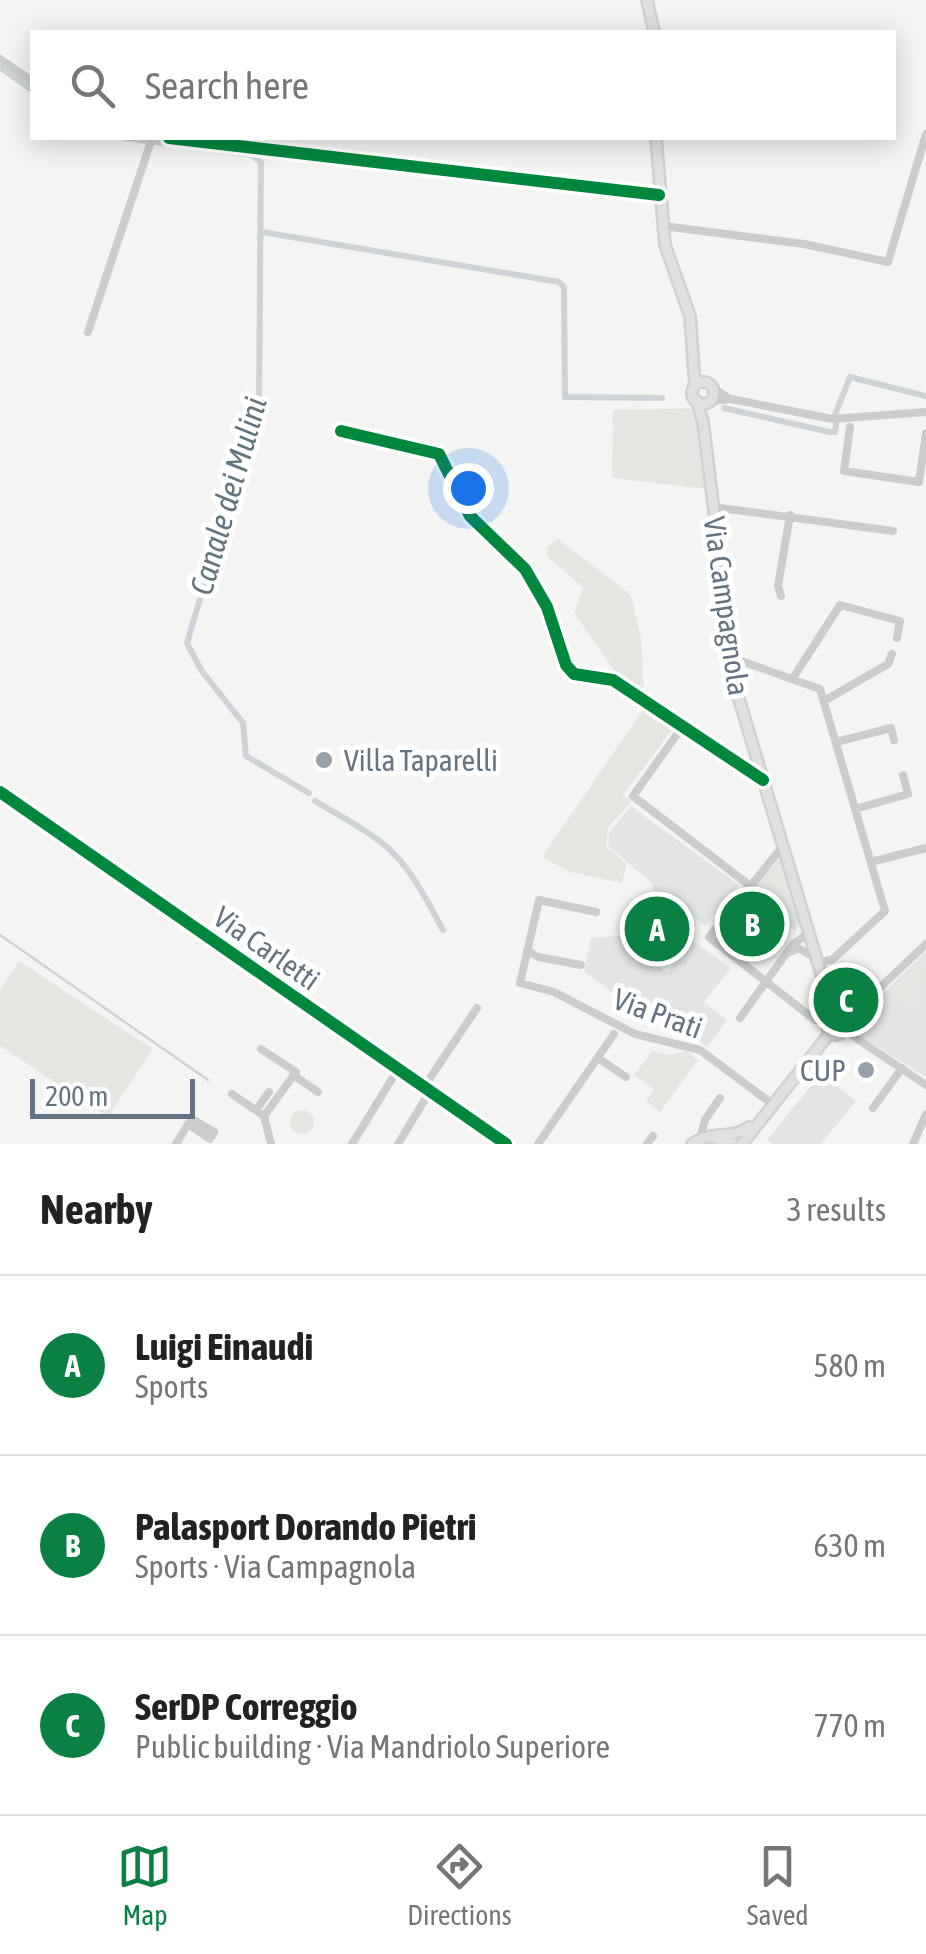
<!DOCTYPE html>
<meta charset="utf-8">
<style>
body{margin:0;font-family:"Asap Condensed",sans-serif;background:#f6f6f6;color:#222}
.scale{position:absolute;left:30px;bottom:25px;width:165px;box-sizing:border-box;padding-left:10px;border:5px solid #657482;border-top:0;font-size:28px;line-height:35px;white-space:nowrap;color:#657482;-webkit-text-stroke:8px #fff;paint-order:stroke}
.you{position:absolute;left:468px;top:488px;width:35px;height:35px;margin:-25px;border:8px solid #fff;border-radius:50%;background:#1a73e8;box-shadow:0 0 0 15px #1a73e833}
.badge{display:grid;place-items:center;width:65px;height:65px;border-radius:50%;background:#0b8043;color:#fff;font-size:32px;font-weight:700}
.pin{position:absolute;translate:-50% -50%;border:5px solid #fff;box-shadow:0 2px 10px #0006}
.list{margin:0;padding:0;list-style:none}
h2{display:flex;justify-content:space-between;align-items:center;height:130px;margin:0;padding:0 40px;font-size:42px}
h2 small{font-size:32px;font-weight:400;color:#767676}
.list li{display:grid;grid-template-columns:65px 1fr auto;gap:30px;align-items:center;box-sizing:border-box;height:180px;padding:0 40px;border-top:2px solid #e0e0e0}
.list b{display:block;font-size:38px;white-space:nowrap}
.list p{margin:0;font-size:32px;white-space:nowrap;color:#767676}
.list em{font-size:32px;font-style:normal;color:#767676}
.icon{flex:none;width:55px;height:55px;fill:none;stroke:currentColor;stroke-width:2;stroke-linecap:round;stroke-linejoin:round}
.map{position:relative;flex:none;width:926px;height:1144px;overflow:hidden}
.search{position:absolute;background:#fff;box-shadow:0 5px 25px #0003;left:30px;right:30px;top:30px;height:110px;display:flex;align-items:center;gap:25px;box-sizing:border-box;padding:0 35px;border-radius:0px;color:#767676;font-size:38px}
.sheet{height:670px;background:#fff}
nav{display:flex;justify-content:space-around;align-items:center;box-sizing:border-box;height:140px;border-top:2px solid #e0e0e0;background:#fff;font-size:28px;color:#767676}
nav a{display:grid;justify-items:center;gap:5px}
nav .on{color:#0b8043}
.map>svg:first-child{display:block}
.built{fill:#e3e4e4}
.green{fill:#e4e7e1}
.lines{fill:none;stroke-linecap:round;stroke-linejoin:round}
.stream{stroke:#cdd3d6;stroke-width:2.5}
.canal{stroke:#cdd3d6;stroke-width:6}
.major-casing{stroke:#d0d1d1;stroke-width:14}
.minor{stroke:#cacccd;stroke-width:8}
.major{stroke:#dfe0e0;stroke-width:9}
.cycleway-casing{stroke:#fff;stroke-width:19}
.cycleway{stroke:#00873e;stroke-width:12}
.poi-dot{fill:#97a1aa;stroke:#fff;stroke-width:4}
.labels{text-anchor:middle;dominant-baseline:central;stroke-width:10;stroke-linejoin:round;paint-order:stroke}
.street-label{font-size:30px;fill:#657482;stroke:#fff}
.poi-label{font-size:30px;fill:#657482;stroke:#fff;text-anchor:start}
.water-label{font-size:32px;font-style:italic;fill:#61757f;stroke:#fff}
</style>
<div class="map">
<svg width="926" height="1144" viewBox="0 0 926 1144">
<rect width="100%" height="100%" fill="#f4f4f3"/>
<path class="built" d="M 631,806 L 739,885 L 705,926 L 693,917 L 683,921 L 657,901 L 651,882 L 608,846 L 609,833 Z
M 619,936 L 667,973 L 693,941 L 731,968 L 704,1002 L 727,1020 L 707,1047 L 645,1002 L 638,1011 L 584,972 L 591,938 Z
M 926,951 L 926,1077 L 852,1031 L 852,1024 Z
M 821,1073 L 856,1101 L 821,1144 L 773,1144 L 767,1140 Z"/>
<path class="green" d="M 695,408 L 706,489 L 612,478 L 613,410 Z
M 558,539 L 631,595 L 641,639 L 644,693 L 619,677 L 574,613 L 583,588 L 547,556 L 548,547 Z
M 646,705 L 675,726 L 623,795 L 632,801 L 608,828 L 606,846 L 627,864 L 622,883 L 570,872 L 542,857 Z
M 782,857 L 801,918 L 796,932 L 751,896 L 754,884 Z
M 926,955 L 923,1013 L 911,1011 L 890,989 Z
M 19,961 L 153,1049 L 108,1117 L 0,1046 L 0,990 Z
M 652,1051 L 671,1055 L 686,1051 L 698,1060 L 660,1112 L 646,1102 L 654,1090 L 634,1075 Z
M290 1122a12 12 0 1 1 24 0a12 12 0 1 1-24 0Z"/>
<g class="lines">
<path class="stream" d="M 0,935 L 208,1080"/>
<path class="canal" d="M 0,67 L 32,90
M 125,138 L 252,155 L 261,162 L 259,399 L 187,643 L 201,670 L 243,723 L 246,756 L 309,793
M 262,232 L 559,282 L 564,287 L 565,397 L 662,398
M 724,408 L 829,432 L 835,432 L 836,425
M 835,415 L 850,377 L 926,396
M 315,801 C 394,847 399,848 443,930"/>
<defs>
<path id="major" d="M 647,0 L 654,32
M 656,138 L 665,245 L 690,316 L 695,385
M692 393a11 11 0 1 1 22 0a11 11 0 1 1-22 0Z
M 697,401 L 703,422 L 736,689 L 834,1017
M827 1026a9 9 0 1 1 18 0a9 9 0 1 1-18 0Z
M 712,1137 L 733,1144
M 692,1144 C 710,1130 731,1140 749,1127
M 742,1144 L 830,1033"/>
</defs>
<use href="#major" class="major-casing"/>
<path class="minor" d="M 0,59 L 32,81
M 169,138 L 659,195
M 663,226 L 804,244 L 888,262 L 926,134
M 88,332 L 152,138
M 713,388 L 727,397
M 710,401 L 731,399 L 832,419 L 926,412
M 850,427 L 844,471 L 919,482 L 926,433
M 341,431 L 439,454 L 470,516 L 525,569 L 547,607 L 566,665 L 574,674 L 613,680 L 763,780
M 713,507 L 893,531
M 781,596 L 778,586 L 790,515
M 730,657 L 820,689 L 885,911 L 833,959 L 818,963
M 793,678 L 840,605 L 900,621 L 897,638
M 824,701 L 888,664 L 892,654
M 683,726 L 633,796 L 749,885
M 836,742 L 891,728 L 894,740
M 0,792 L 506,1144
M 855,809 L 908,794 L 903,775
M 783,846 L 709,937 L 815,1020 L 828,1021
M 871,862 L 926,848
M 596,912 L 539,900 L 520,983 L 554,992 L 635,1034 L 700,1050 L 771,1103
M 527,950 L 538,957 L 581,965
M 788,953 L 798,948 L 815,957
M 740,1018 L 793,944 L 809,933
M 844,1022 L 926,944
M 844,1030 L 926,1085
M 261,1049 L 296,1072 L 264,1116 L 271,1144
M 598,1058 L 626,1077
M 293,1075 L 318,1092
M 424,1087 L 477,1008
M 232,1094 L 264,1116
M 873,1108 L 902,1068
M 256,1110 L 269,1092
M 192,1119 L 214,1132 L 210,1139 L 188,1124 Z
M 700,1138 L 705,1120 L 720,1098
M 176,1144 L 188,1124
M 352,1144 L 398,1069
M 398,1144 L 430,1091
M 538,1144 L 614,1034
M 647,1144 L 653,1136
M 913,1144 L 926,1114"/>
<use href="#major" class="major"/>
<defs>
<path id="cycleway" d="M 169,138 L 659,195
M 341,431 L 439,454 L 470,516 L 525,569 L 547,607 L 566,665 L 574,674 L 613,680 L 763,780
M 0,792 L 506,1144"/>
</defs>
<use href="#cycleway" class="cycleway-casing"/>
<use href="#cycleway" class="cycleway"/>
</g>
<g class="poi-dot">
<circle cx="324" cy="760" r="10"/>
<circle cx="866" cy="1070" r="10"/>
</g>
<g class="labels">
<g class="street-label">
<text transform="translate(727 606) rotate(82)">Via Campagnola</text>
<text transform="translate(267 948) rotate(35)">Via Carletti</text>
<text transform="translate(658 1013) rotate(20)">Via Prati</text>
</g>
<g class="poi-label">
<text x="344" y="760">Villa Taparelli</text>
<text x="846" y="1070" text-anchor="end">CUP</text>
</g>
<g class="water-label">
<text transform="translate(228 496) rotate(-74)">Canale dei Mulini</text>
</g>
</g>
</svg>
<div class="scale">200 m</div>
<div class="you"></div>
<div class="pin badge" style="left:657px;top:929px">A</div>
<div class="pin badge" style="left:752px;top:924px">B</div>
<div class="pin badge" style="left:846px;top:1000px">C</div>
<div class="search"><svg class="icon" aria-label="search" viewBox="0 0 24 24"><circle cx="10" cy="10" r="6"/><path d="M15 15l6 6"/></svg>Search here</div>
</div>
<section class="sheet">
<h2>Nearby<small>3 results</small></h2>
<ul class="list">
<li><span class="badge">A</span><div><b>Luigi Einaudi</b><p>Sports</p></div><em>580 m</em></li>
<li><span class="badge">B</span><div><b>Palasport Dorando Pietri</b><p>Sports · Via Campagnola</p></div><em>630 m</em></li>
<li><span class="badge">C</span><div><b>SerDP Correggio</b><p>Public building · Via Mandriolo Superiore</p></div><em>770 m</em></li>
</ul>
</section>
<nav>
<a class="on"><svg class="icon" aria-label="map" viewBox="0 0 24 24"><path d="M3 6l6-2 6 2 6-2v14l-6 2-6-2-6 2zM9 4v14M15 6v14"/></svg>Map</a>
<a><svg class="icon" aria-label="directions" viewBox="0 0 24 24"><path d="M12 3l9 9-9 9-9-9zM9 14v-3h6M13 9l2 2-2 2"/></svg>Directions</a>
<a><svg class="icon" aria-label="saved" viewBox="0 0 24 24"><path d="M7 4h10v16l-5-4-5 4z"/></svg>Saved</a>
</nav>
